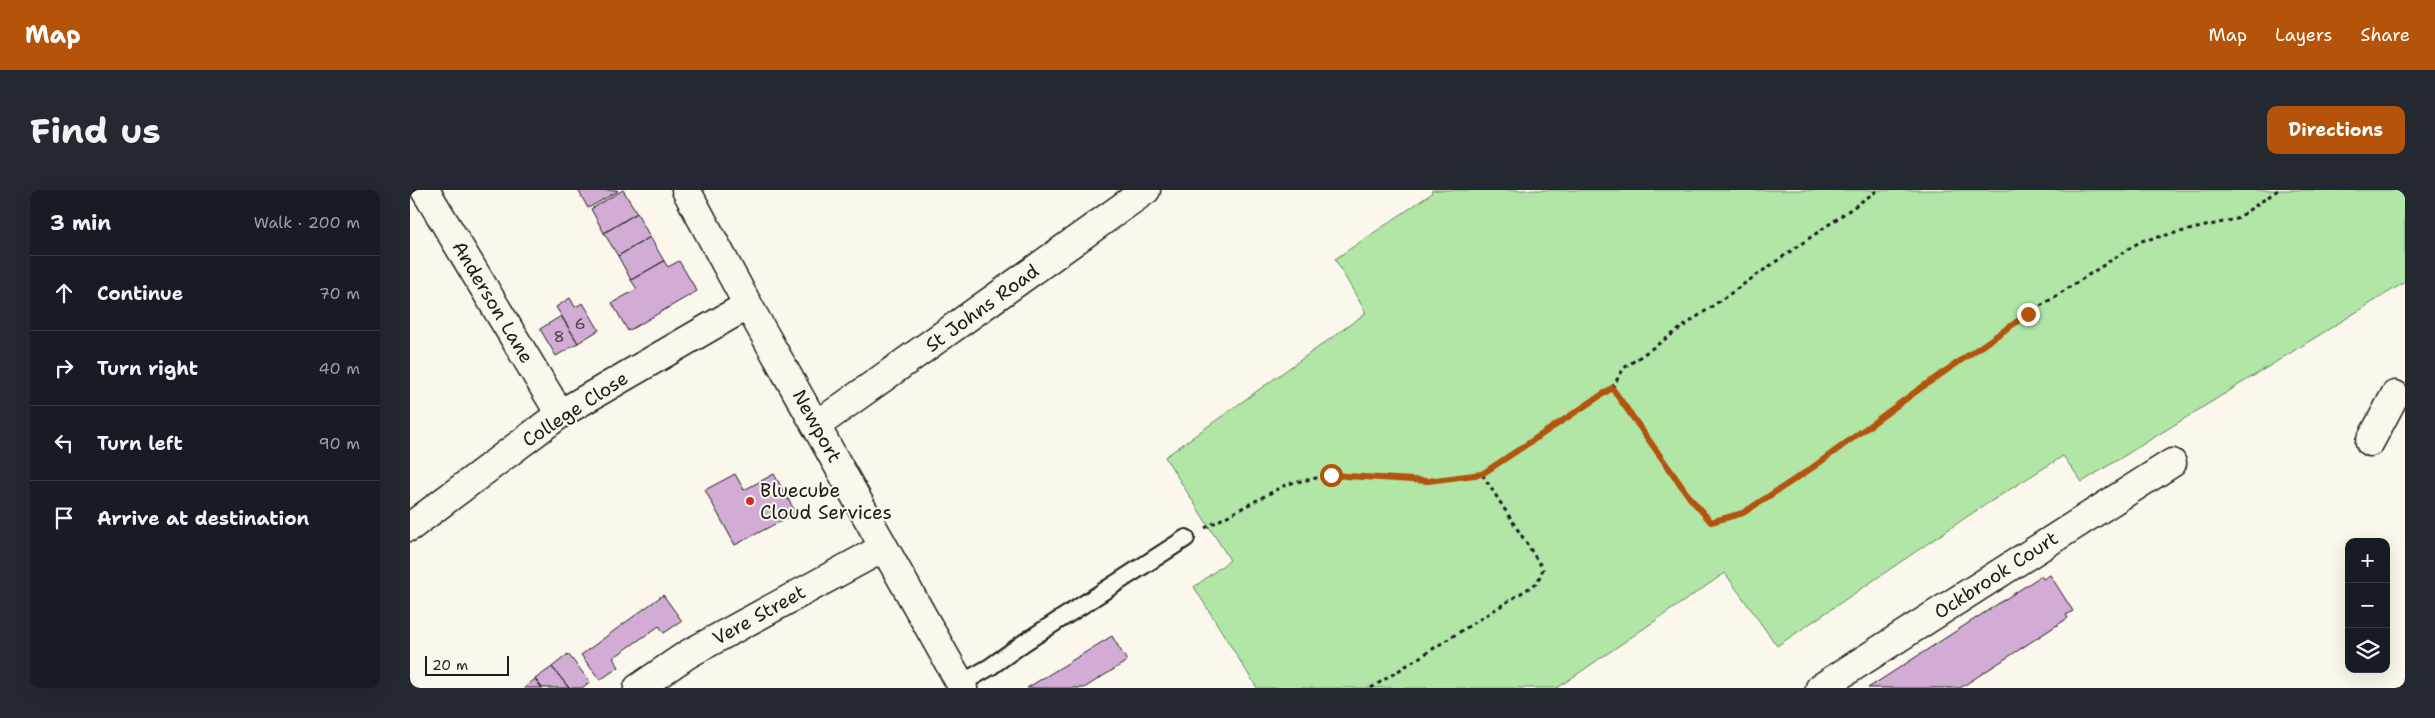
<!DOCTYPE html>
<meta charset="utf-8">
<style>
body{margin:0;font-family:"Shantell Sans",sans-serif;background:#242831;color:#f1f3f6}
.controls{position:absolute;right:15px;bottom:15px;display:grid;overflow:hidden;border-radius:10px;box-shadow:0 5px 20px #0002}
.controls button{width:45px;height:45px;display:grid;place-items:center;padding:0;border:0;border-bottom:1px solid #363941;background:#171b24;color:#f1f3f6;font:25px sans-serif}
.scale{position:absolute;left:15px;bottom:12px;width:84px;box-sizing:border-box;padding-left:5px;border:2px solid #1c1c1c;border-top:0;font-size:14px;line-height:18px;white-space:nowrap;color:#1c1c1c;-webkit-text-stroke:4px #fbf7ec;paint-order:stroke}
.stop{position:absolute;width:15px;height:15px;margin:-11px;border:4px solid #b45309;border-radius:50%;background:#fff}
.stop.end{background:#b45309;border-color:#fff;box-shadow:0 1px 5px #0008}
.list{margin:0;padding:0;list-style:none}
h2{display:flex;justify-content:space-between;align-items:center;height:65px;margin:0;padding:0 20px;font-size:21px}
h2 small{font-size:16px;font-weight:400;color:#9ea1a6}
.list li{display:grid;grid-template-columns:32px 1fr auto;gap:15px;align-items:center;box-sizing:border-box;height:75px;padding:0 20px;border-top:1px solid #363941}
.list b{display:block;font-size:19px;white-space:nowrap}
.list em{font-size:16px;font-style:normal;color:#9ea1a6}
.icon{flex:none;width:28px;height:28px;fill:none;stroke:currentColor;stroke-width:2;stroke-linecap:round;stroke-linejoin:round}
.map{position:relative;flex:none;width:1995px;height:498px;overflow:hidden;border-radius:10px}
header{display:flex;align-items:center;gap:30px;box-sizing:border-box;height:70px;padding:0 25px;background:#b45309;color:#fff}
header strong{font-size:24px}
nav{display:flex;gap:28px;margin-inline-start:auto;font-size:18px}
.intro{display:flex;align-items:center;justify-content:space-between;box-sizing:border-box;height:120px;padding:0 30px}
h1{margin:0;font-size:35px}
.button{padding:12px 22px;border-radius:10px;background:#b45309;color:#fff;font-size:18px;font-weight:700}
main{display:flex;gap:30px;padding:0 30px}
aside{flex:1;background:#171b24;border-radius:10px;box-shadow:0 5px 20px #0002}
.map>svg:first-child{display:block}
.green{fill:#b1e6a7;stroke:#668162}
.building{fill:#d2acd5;stroke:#1c1c1c}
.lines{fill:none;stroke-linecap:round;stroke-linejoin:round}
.lane-casing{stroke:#1c1c1c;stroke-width:20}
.street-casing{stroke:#1c1c1c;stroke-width:31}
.secondary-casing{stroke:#1c1c1c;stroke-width:31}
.path{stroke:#1c1c1c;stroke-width:3;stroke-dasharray:4 4;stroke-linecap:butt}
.lane{stroke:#fbf7ec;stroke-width:16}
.street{stroke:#fbf7ec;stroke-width:28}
.secondary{stroke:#fbf7ec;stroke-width:28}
.route{stroke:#b45309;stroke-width:6}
.poi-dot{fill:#c8321e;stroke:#fbf7ec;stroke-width:2}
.labels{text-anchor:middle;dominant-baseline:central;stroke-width:4;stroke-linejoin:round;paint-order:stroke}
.number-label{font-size:16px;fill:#4a404a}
.street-label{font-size:19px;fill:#1c1c1c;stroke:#fbf7ec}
.poi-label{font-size:19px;fill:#1c1c1c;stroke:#fbf7ec;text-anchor:start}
</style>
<header>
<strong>Map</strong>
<nav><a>Map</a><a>Layers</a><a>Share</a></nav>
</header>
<div class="intro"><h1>Find us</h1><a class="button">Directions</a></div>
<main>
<aside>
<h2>3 min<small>Walk · 200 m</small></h2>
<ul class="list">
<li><svg class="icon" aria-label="ahead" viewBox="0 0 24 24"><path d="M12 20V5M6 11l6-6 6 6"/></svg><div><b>Continue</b></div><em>70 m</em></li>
<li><svg class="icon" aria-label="right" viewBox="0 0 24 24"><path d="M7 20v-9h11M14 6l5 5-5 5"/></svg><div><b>Turn right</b></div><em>40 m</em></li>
<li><svg class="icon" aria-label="left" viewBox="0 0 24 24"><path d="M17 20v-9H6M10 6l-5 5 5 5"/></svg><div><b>Turn left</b></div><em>90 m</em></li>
<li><svg class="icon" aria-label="arrive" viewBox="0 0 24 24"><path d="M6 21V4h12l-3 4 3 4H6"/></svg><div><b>Arrive at destination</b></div></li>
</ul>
</aside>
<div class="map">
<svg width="1995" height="498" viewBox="0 0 1995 498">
<rect width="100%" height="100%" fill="#fbf7ec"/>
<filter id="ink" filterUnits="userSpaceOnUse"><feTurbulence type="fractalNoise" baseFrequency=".02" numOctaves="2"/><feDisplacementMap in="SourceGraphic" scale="10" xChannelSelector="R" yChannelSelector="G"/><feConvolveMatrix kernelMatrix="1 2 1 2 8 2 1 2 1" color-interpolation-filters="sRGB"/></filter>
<g filter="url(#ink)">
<path class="green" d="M 1022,0 L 1995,0 L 1995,92 L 1672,292 L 1653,266 L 1564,322 L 1367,456 L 1315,383 L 1147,498 L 847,498 L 784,397 L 820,370 L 755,267 L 956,123 L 925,69 L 1021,4 Z"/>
<path class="building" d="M 168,0 L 207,0 L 208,1 L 178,18 Z
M 213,0 L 227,23 L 194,43 L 181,19 Z
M 227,23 L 240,47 L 208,66 L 194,43 Z
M 240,47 L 254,71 L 221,90 L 208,66 Z
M 254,71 L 258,77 L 269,71 L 287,101 L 218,141 L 202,113 L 227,99 L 221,90 Z
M 160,108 L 165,117 L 173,113 L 189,140 L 168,153 L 146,117 Z
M 151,126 L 168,153 L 146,166 L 130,139 Z
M 325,284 L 334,300 L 364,284 L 386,323 L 325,355 L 295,300 Z
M 1640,385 L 1663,421 L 1656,425 L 1658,428 L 1550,498 L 1458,498 L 1631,386 L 1633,389 Z
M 253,405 L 272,431 L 254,443 L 249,436 L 203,468 L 209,477 L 190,490 L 171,465 Z
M 702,446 L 717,471 L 674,498 L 617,498 Z
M 158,464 L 180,492 L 172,498 L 159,498 L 142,477 Z
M 142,477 L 159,498 L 132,498 L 125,489 Z
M 125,489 L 132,498 L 114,498 Z"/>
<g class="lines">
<defs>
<path id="lane" d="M 550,494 L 580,477 L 615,452 L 776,348"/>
<path id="street" d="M 15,0 L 150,224
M 407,235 L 736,0
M 1960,252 L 1985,205
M 0,337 L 150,224 L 338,115
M 228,498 L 278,464 L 473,358
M 1410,498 L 1762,273"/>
<path id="secondary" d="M 276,0 L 338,115 L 553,498"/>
</defs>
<use href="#lane" class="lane-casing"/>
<use href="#street" class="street-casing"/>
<use href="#secondary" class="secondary-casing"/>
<path class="path" d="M 1202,198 L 1214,178 L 1468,0
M 795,338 L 877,294 L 921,285 L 1018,291 L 1072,284 L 1202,198 L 1280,308 L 1301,332 L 1333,323 L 1402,278 L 1508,200 L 1618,124 L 1731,51 L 1826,29 L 1868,0
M 961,498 L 1127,393 L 1133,379 L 1072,284"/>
<use href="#lane" class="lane"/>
<use href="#street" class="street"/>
<use href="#secondary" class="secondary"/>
</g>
</g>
<g class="lines" filter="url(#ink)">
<path class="route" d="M 921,285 L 1018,291 L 1072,284 L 1202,198 L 1280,308 L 1301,332 L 1333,323 L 1402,278 L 1508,200 L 1618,124"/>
</g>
<circle class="poi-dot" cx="340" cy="311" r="5"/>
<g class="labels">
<g class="number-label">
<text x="170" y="133">6</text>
<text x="149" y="146">8</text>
</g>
<g class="street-label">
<text transform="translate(83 112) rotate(59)">Anderson Lane</text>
<text transform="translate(572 118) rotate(-36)">St Johns Road</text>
<text transform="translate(165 219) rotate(-33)">College Close</text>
<text transform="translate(407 236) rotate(61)">Newport</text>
<text transform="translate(1586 385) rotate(-33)">Ockbrook Court</text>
<text transform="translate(349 425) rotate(-29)">Vere Street</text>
</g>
<g class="poi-label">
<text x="350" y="300">Bluecube<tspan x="350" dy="22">Cloud Services</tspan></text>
</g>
</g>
</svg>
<div class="controls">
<button>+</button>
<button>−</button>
<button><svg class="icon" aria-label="layers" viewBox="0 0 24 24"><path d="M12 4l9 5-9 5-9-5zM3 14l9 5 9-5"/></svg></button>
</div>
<div class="scale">20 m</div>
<div class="stop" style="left:921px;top:285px"></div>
<div class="stop end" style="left:1618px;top:124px"></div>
</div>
</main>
